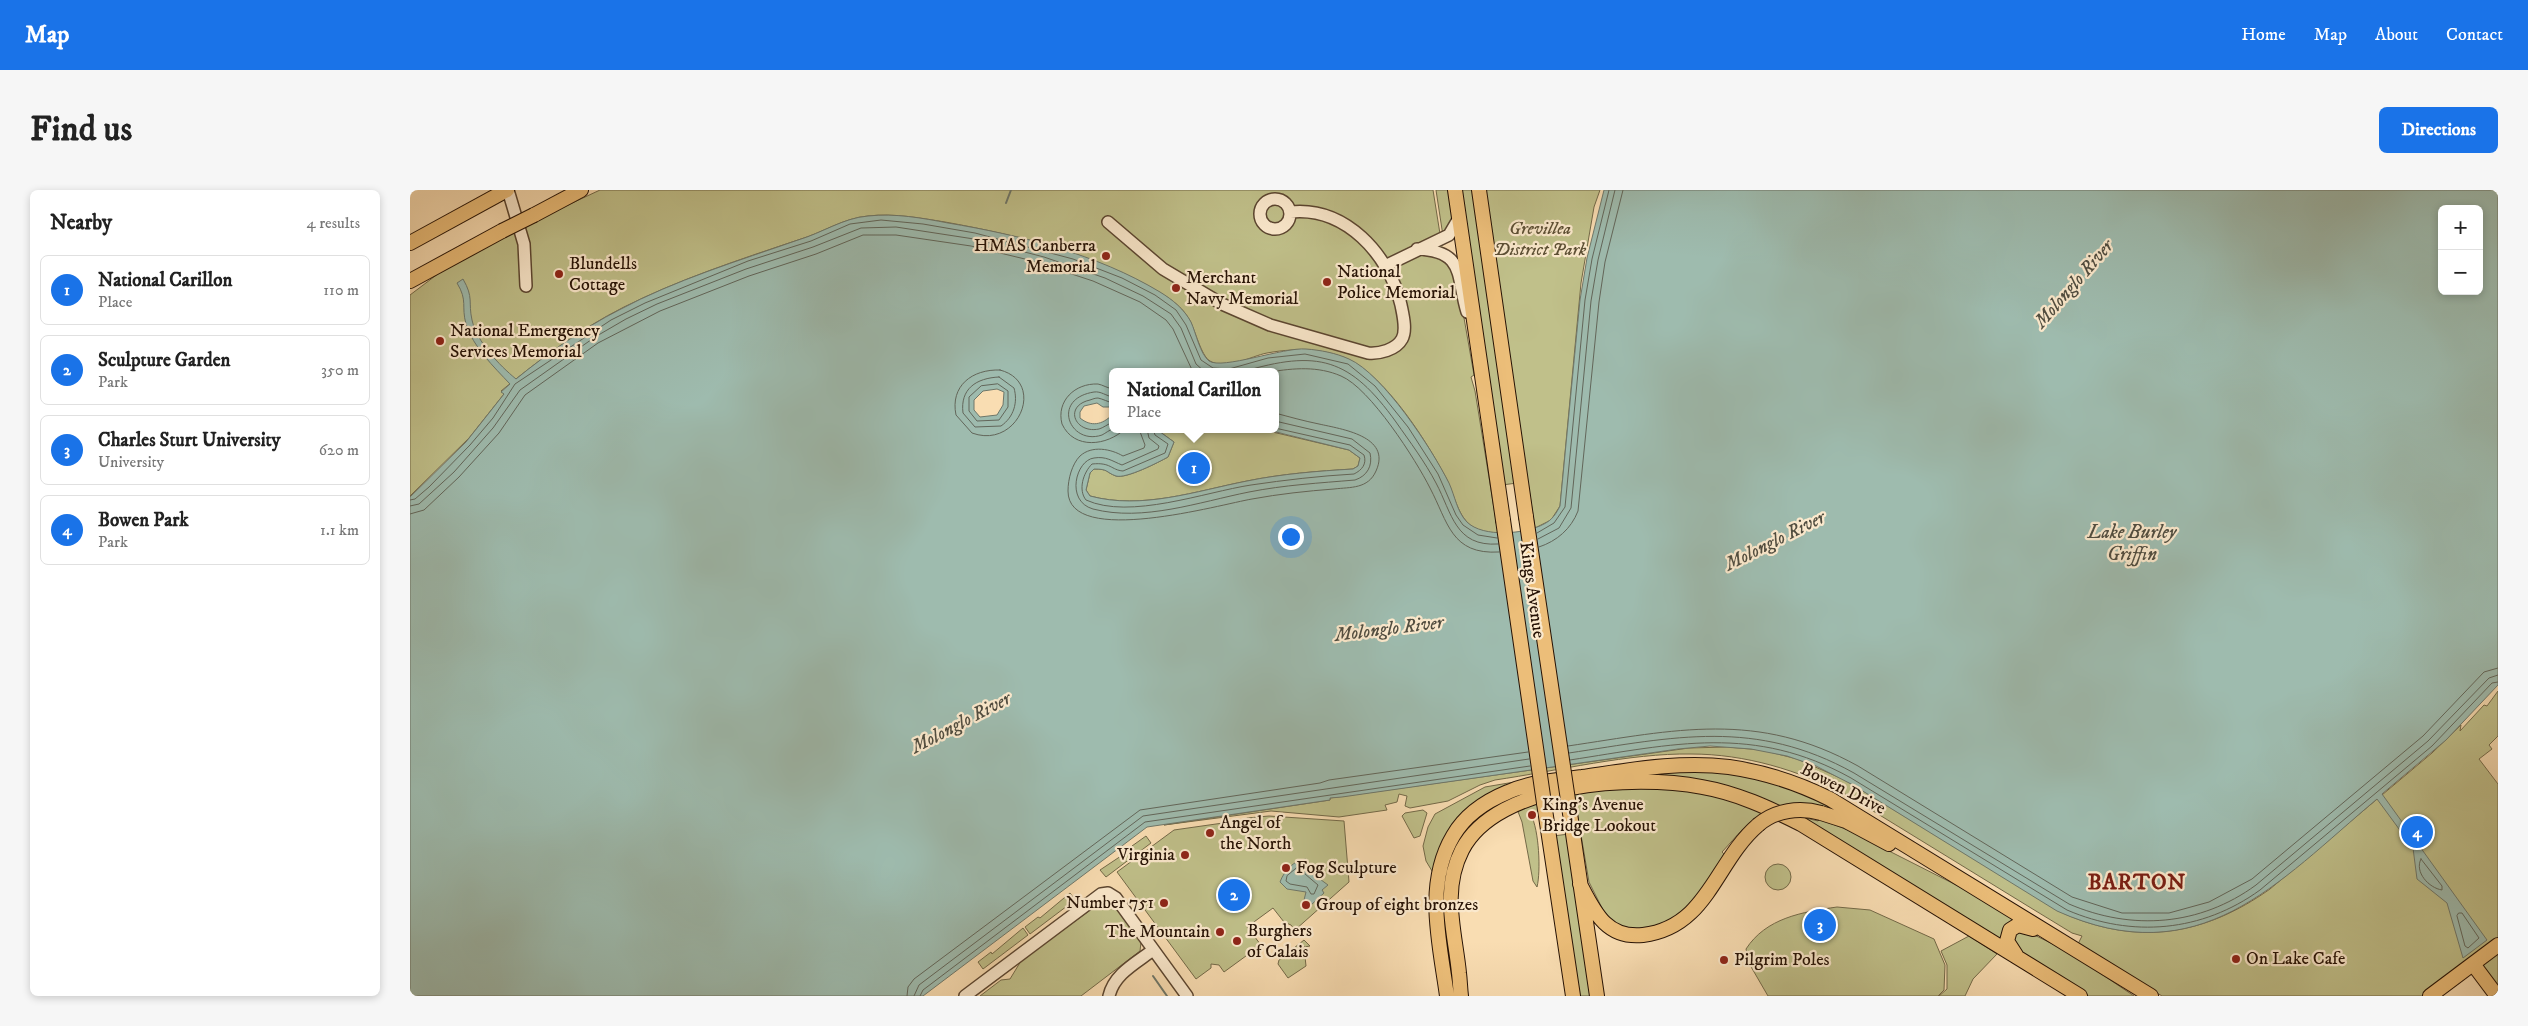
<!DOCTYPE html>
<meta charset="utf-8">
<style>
body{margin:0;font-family:"IM FELL DW Pica",serif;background:#f6f6f6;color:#222}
.controls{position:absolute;right:15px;top:15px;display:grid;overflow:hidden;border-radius:8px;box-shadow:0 2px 8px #0003}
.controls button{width:45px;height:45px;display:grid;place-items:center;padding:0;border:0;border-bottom:1px solid #e0e0e0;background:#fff;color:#222;font:25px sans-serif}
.you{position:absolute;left:880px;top:346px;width:18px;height:18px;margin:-12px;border:4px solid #fff;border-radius:50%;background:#1a73e8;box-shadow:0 0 0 8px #1a73e833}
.badge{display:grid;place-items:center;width:32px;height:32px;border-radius:50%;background:#1a73e8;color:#fff;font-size:16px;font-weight:700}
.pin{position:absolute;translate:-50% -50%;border:2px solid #fff;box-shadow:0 1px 5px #0006}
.popup{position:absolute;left:699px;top:178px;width:170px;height:65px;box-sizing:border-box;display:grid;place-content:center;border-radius:8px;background:#fff;filter:drop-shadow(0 1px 4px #0005);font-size:16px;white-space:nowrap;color:#767676}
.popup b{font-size:19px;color:#222}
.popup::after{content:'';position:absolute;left:50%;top:100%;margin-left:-10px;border:10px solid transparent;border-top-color:#fff}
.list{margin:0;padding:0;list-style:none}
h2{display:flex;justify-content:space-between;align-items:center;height:65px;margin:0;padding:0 20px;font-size:21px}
h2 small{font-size:16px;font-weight:400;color:#767676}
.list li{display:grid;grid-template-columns:32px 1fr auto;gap:15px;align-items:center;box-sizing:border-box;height:70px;margin:0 10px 10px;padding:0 10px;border:1px solid #e0e0e0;border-radius:8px}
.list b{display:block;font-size:19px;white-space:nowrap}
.list p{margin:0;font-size:16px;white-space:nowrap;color:#767676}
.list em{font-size:16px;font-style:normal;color:#767676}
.map{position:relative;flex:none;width:2088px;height:806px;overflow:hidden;border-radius:8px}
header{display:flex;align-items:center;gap:30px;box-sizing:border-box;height:70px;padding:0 25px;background:#1a73e8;color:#fff}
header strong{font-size:24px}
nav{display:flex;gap:28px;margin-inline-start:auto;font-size:18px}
.intro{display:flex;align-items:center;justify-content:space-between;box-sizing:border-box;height:120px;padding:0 30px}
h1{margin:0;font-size:35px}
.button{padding:12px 22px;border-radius:8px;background:#1a73e8;color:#fff;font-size:18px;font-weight:700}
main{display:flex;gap:30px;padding:0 30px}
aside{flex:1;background:#fff;border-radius:8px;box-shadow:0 2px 8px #0003}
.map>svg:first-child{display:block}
.green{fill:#c0c08a;stroke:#736948}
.water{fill:#9ebbae;stroke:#6e776a;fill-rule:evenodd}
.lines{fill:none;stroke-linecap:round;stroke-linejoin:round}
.shore{stroke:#62665a;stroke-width:1}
.stream{stroke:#6e776a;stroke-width:2}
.minor-casing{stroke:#5b4530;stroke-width:14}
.major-casing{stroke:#261205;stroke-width:16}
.minor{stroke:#fbe9cd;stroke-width:11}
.major{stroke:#ecbe79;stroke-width:14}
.major-bridge-casing{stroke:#261205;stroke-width:16;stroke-linecap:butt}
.major-bridge{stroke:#ecbe79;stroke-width:14}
.poi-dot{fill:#8f2418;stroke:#fbe9cd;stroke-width:2}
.labels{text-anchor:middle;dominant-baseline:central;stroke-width:4.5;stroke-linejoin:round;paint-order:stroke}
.park-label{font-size:18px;font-style:italic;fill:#5c4f34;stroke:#fbe9cd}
.poi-label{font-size:18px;fill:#261205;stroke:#fbe9cd;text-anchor:start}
.street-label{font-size:18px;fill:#261205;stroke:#fbe9cd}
.water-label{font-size:19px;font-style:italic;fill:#504d40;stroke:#fbe9cd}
.district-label{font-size:22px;font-weight:bold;letter-spacing:1px;fill:#7a1f14;stroke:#fbe9cd}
</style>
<header>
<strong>Map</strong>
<nav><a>Home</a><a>Map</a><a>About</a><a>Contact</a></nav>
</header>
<div class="intro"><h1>Find us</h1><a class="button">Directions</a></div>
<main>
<aside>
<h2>Nearby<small>4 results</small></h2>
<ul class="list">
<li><span class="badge">1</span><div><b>National Carillon</b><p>Place</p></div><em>110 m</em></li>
<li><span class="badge">2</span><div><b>Sculpture Garden</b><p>Park</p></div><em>350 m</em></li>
<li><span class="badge">3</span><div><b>Charles Sturt University</b><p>University</p></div><em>620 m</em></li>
<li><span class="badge">4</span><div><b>Bowen Park</b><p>Park</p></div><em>1.1 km</em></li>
</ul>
</aside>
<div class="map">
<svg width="2088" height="806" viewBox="0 0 2088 806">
<rect width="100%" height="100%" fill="#f9ddb2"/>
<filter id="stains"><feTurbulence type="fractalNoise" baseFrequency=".004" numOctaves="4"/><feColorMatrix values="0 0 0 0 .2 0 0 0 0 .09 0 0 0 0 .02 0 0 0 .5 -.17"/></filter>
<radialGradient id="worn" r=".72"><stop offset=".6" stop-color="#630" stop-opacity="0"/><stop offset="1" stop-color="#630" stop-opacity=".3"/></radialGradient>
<path class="green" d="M 190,0 L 1023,0 L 1034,69 L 1047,88 L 1064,185 L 1061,187 L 1065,201 L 1088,343 C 1076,343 1064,340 1056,331 C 1046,319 1043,301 1036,288 C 1017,252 986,204 954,179 C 928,158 889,157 857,163 C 841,166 816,181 800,171 C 791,166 785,139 779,129 C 772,117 761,109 749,102 C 685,64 607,45 535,32 C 510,28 483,23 458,26 C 434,28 414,42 391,49 C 331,69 270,89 214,117 C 170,139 129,170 91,201 L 94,204 L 59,248 L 0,306 L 0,105 L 41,74 L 130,28 Z
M 1026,0 L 1039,0 L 1044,30 L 1033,46 Z
M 1048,0 L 1064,0 L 1107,293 L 1092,295 Z
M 1073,0 L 1190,0 L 1184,17 L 1171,93 L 1150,316 L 1141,330 L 1125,338 Z
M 746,239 L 836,239 L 848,242 L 854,240 L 939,260 L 950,268 L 948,276 L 943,279 C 908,281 871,284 837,291 C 786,301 732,320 680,306 L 676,300 L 680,283 L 684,279 C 699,279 695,282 706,286 C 716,289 749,272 758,267 L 764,252 Z
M 2088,501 L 2088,546 L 2079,555 L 2082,559 L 2069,569 L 2088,594 L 2088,750 L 2013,806 L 1752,806 L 1668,754 L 1672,746 L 1662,743 L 1621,718 L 1437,605 C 1388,580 1335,564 1281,564 C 1220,563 1147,581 1085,590 L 1070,595 L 1038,611 L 1000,618 L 995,616 L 997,606 L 989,604 L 987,612 L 975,615 L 977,620 L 929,627 L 861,621 L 754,635 L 920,610 L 920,608 L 1279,558 L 1317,557 L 1352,560 L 1387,569 L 1435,590 L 1655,724 C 1729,756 1795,745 1860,699 L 2022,563 L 2051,535 L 2050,541 L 2074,515 L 2077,516 Z
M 1236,579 L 1330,581 L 1417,609 L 1434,629 L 1370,618 L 1228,587 Z
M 1122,589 L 1074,610 L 1025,686 L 1016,671 L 1013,656 L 1018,637 L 1025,624 L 1075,597 Z
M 1200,596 L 1267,596 L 1358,621 C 1338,630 1327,646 1312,662 L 1314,664 C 1294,697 1273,737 1230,741 C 1222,741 1211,737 1203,735 L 1194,722 L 1179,692 L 1164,604 Z
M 1127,612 L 1129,624 L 1121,625 C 1129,640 1131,681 1127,697 L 1123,691 L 1112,632 L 1107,619 Z
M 1013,620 L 1017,623 L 1010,646 L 1004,648 L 992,626 L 995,623 Z
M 859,626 L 934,631 L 939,692 L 885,740 L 881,735 L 874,732 L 863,718 L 837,737 L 851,755 L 814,782 L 809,775 L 801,774 L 801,778 L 786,789 L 707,682 L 764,640 L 813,633 L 825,637 L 837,628 Z
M 1387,626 L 1408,631 L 1409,629 L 1438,640 L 1483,663 L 1554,699 L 1608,731 L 1592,753 Z
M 1159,644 L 1182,806 L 1168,806 L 1143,646 Z
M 736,646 L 741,653 L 696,687 L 690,680 L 723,658 L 722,656 Z
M1355 687a13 13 0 1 1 26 0a13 13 0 1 1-26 0Z
M 660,703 L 665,710 L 620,744 L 615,737 L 628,727 L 630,728 Z
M 694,710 L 701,710 L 731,752 L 730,761 L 671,806 L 570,806 L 591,790 L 600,789 L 611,771 Z
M 1427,717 L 1460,720 L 1524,749 L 1535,775 L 1534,800 L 1528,806 L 1358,806 L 1340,775 L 1336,759 C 1356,728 1392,722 1427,717 Z
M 613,738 L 618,745 L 573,779 L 568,772 L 581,762 L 582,764 Z
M 1610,738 L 1659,762 L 1724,806 L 1677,806 L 1669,802 L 1603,756 L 1600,752 Z
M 1559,746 L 1587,764 L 1563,789 L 1555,806 L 1529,806 L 1537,799 L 1537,775 L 1531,761 Z
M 894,750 L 900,756 L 894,757 L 896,776 L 878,788 L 868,774 L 869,770 Z
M 2088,761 L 2088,797 L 2072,776 L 2072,773 Z"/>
<path class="water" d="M 1194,0 L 2088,0 L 2088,495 L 2036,550 L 1972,604 L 2077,750 L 2053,768 L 2037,713 L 2007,689 L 2003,658 L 1967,609 C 1866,694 1790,785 1647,721 L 1443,595 L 1406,576 L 1377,566 L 1341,559 L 1300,556 L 1268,559 L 932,607 L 920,608 L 920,610 L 737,637 L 513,806 L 0,806 L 0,307 L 56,252 L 94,204 L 91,202 L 100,194 C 84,177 63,157 56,134 C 51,116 58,111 47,93 L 53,89 C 64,108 58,112 62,130 C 67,152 89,175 106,189 C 138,163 172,139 209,120 C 265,90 328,71 388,50 C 412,43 433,28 458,26 C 485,23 512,28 538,33 C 610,45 687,64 750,102 C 763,110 774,119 781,132 C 786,143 790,164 799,171 C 812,180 874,157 896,159 C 910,160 926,163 939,169 C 973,184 1022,259 1039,293 C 1045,306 1047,322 1057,332 C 1073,348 1116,344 1134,334 C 1142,330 1146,324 1150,316 L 1170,110 L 1177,68 ZM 2032,19 L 2069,19 L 2069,101 L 2032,101 ZM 703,182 L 865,182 L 865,239 L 836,239 C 846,242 852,240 862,241 L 939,260 L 950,268 L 948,276 L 943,279 C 908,281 871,284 837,291 C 786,301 732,320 680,306 L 676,300 L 680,283 L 684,279 C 699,279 695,282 706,286 C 716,289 749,272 758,267 L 764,252 L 746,239 L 703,239 ZM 587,199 L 594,202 L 593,215 L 587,225 L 570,227 L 564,220 L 564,210 L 573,201 ZM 687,213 L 693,217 L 700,217 L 702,225 C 692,235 681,237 670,228 L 670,222 L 674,216 Z
M 896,669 L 899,681 L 918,695 L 912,700 L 914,703 L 901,715 L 894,710 L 896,702 L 877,699 L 870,692 C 874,681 884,670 896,669 Z"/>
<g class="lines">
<path class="shore" d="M 590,180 C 637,192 608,260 562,243 L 546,225 C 540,196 562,179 590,180 Z
M 832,182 C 908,159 940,168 986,232 C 1000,252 1015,272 1026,293 C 1042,323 1045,357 1088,354
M 860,182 C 884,178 908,176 931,186 C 960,198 1006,270 1020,298 C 1038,332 1041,365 1089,362
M 589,187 L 604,198 C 608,212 604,227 591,236 L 565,237 L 553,223 C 550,199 566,188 589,187 Z
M 588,194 L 598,201 L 598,217 L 589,230 L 567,231 L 559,221 L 559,207 L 571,196 Z
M 703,199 C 697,198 693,195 688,194 C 665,193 646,211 652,234 C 664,260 697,256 715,239
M 703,207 C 696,206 691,201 684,202 C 640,209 660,256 692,245 C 696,243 699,240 703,239
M 703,213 C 698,212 693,209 688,208 C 685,208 683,209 680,210 C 653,216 665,244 689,239 C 693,238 698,234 703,232
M 729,239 L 735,255 L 734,258 L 713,266 C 701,259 682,255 670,266 C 662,274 658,289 658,301 C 658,358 812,314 842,309 C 869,304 897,301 924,299 C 941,297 958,299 966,281 C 982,246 931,239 909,234 C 894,231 880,227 865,223
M 737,239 L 739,248 L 749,256 L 748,259 L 712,275 C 702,271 696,266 684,268 C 666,270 655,311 683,319 C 733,332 789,312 839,302 C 874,295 910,293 945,290 C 957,286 963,276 960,263 L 942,249 L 865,231
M 743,239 L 745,245 L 758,254 L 755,263 L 713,281 C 701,280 701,272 682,274 C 673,283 668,300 676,310 C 720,330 795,302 841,295 C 875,290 909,286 944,284 C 952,280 957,274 954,265 L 940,255 L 865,238
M 0,310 L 5,309 L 19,297 L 60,255 L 83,228 L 105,194 L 201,130 L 235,113 L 338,71 L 401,51 L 440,34 L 471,30 L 513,34 L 565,43 L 663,69 L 712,88 L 745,105 L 766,120 L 776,135 L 791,170 L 803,178 L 819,179 L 858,168 L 895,164 L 938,174 L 965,196 L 998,237 L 1028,284 L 1046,325 L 1053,335 L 1068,345 L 1087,348
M 0,316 L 9,314 L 44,282 L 83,238 L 110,200 L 185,147 L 216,129 L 247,114 L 336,79 L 403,57 L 451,38 L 486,37 L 564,49 L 634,67 L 695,88 L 733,106 L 761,124 L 771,138 L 786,174 L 795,182
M 0,324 L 14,320 L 49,287 L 89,243 L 115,205 L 188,153 L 250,121 L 339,86 L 406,64 L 453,45 L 486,45 L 561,56 L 619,70 L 683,91 L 730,112 L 756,130 L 763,139 L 783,182
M 1127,343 L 1144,333 L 1155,317 L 1175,110 L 1182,69 L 1199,0
M 1128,349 L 1149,338 L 1161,318 L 1181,111 L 1188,70 L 1205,0
M 1129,357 C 1147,351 1161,339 1168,321 L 1189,112 L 1195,72 L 1213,0
M 1158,556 C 1266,540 1347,520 1448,576 L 1662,707 L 1712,723 L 1759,723 L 1799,712 L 1842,689 L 2013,546 L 2074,482 L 2088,478
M 1159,563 C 1265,547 1345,528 1444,583 L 1659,714 C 1722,741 1790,736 1846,695 L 2018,551 L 2079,488 L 2088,485
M 1160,570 C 1264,554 1344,534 1441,588 L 1657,720 C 1722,748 1792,742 1850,700 L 2022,556 L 2082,493 L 2088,492
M 2011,669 L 2032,696 L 2032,700 C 2019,698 2004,682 2011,669 Z
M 889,676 L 892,676 L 895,684 L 908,695 L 904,704 L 901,704 L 897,697 L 880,694 L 876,691 L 877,686 Z
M 2049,723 L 2052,723 L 2069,748 L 2058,758 L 2055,756 L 2047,726 Z
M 497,806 L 498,797 L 504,789 L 730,620 L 910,593 L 919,590 L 1118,562
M 504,806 L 509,795 L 733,626 L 1119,569
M 510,806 L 513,800 L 735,632 L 1120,576"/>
<path class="stream" d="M 596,13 L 601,0
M 743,786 L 757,806"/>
<defs>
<path id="minor" d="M 98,0 L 114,54 L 116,96
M850 24a15 15 0 1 1 30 0a15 15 0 1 1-30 0Z
M 698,32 L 753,79 L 812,114 L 860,135 L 958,163 C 969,164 986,160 992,149 C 997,140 993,125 991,115 C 979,64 935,16 880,22
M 1007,59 C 1056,61 1046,86 1057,122
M 975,76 L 1039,45 L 1049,28
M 555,806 L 691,704 L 698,703 L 706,708 L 777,806
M 699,806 C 704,784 726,773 743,760"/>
<path id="major" d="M 1045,0 L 1093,330
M 1069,0 L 1116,327
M 124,25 L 171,0
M 0,53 L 97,0
M 0,91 L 92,41
M 1158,610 L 1187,806
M 1134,613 L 1163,806
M 1411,623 L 1436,631 L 1479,654
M 1170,694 C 1184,721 1196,749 1233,745 C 1298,737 1305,672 1348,635
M 1606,765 L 1597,751 L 1600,740 L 1608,735 L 1623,739
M 2063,774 L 2087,806
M 1037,806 C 1030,754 1014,695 1043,646 C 1055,625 1076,611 1098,602 C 1120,592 1147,590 1172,587 C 1221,580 1269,571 1319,577 C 1354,582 1388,593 1420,609 L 1741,806
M 1051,806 C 1050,798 1050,791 1049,783 C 1045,742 1031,701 1052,660 C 1087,592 1225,584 1292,597 C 1327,603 1359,618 1391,634 L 1670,806
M 2020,806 L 2088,755"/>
</defs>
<use href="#minor" class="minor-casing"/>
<use href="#major" class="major-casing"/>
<use href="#minor" class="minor"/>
<use href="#major" class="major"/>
<defs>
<path id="major-bridge" d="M 92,41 L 124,25
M 1116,327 L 1158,610
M 1093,330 L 1134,613
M 1348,635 C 1365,620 1390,617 1411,623"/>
</defs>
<use href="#major-bridge" class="major-bridge-casing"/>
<use href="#major-bridge" class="major-bridge"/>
</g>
<g class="poi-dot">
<circle cx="696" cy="66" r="5"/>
<circle cx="149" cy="84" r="5"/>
<circle cx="917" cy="92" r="5"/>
<circle cx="766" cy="98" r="5"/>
<circle cx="30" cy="151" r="5"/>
<circle cx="1122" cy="625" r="5"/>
<circle cx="800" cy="643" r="5"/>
<circle cx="775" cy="665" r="5"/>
<circle cx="876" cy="678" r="5"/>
<circle cx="754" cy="713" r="5"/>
<circle cx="896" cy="715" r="5"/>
<circle cx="810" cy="742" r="5"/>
<circle cx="827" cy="751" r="5"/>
<circle cx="1826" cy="769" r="5"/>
<circle cx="1314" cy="770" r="5"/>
</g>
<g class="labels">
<g class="park-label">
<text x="1130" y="39">Grevillea<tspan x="1130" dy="21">District Park</tspan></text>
</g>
<g class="poi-label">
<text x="686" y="56" text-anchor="end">HMAS Canberra<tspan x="686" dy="21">Memorial</tspan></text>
<text x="159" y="74">Blundells<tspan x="159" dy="21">Cottage</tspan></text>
<text x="927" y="82">National<tspan x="927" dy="21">Police Memorial</tspan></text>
<text x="776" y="88">Merchant<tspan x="776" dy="21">Navy Memorial</tspan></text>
<text x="40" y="141">National Emergency<tspan x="40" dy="21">Services Memorial</tspan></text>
<text x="1132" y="615">King's Avenue<tspan x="1132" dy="21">Bridge Lookout</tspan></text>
<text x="810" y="633">Angel of<tspan x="810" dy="21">the North</tspan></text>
<text x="765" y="665" text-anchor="end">Virginia</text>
<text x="886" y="678">Fog Sculpture</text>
<text x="744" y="713" text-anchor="end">Number 751</text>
<text x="906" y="715">Group of eight bronzes</text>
<text x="837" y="741">Burghers<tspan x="837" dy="21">of Calais</tspan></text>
<text x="800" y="742" text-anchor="end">The Mountain</text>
<text x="1836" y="769">On Lake Cafe</text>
<text x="1324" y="770">Pilgrim Poles</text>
</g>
<g class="street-label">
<text transform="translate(1122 400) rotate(82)">Kings Avenue</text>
<text transform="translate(1433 599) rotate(27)">Bowen Drive</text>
</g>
<g class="water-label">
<text transform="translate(1664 94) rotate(-49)">Molonglo River</text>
<text x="1722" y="342">Lake Burley<tspan x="1722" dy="22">Griffin</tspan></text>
<text transform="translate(1365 351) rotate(-27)">Molonglo River</text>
<text transform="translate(979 439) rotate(-7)">Molonglo River</text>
<text transform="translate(551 533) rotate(-28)">Molonglo River</text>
</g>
<g class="district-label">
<text x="1727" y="692">BARTON</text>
</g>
</g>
<rect width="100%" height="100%" filter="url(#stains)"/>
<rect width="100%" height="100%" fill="url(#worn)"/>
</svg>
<div class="controls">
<button>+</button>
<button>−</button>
</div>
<div class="you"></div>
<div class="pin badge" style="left:784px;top:278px">1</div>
<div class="popup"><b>National Carillon</b>Place</div>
<div class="pin badge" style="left:824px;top:705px">2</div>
<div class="pin badge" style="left:1410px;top:735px">3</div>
<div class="pin badge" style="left:2007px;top:642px">4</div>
</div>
</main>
